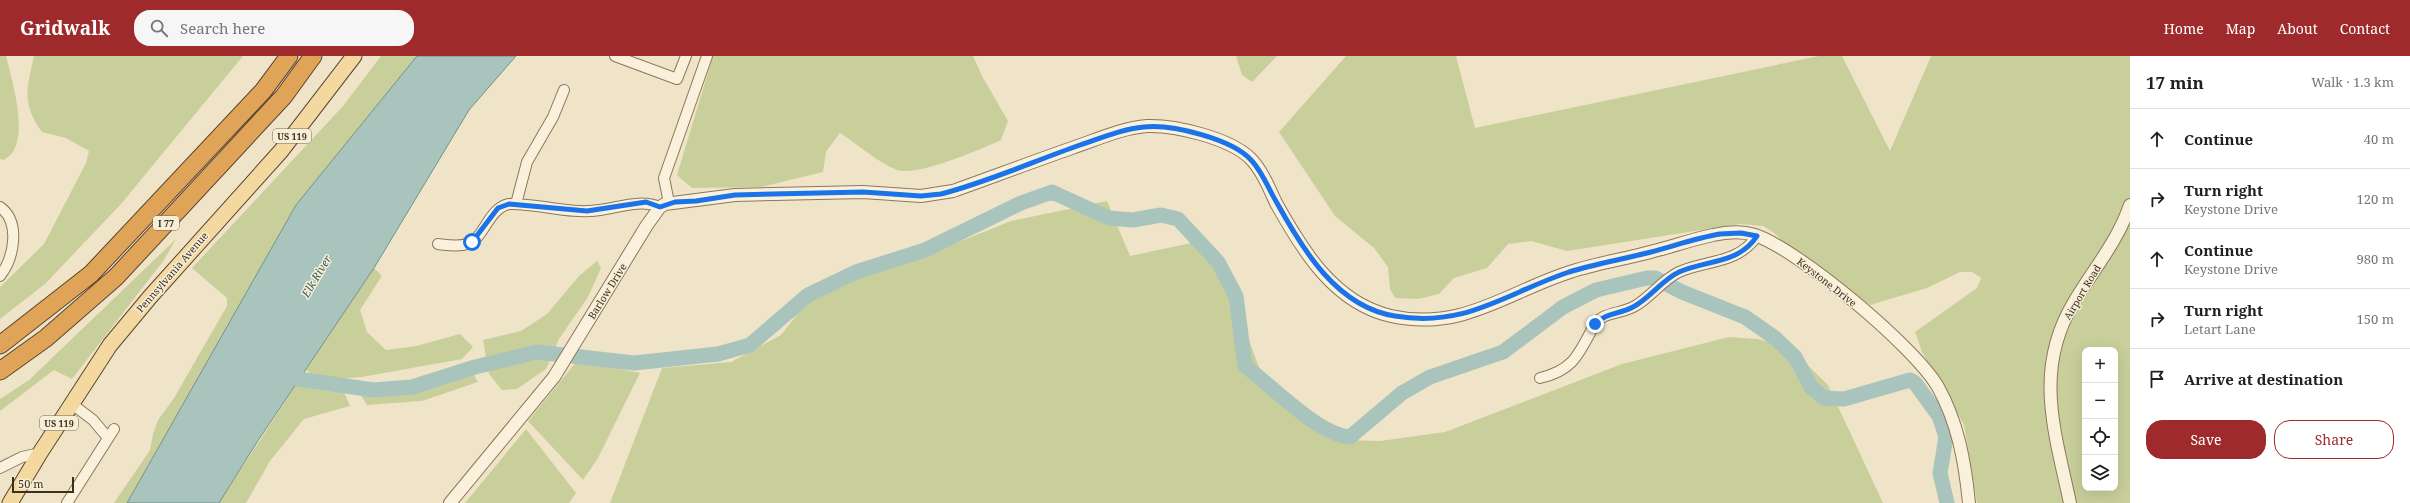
<!DOCTYPE html>
<meta charset="utf-8">
<style>
body{margin:0;font-family:"Noto Serif",serif;background:#f6f6f6;color:#202124}
.controls{position:absolute;right:12px;bottom:12px;display:grid;overflow:hidden;border-radius:8px;box-shadow:0 4px 16px #0002}
.controls button{width:36px;height:36px;display:grid;place-items:center;padding:0;border:0;border-bottom:1px solid #e0e0e0;background:#fff;color:#202124;font:20px sans-serif}
.scale{position:absolute;left:12px;bottom:10px;width:62px;box-sizing:border-box;padding-left:4px;border:2px solid #3d2e20;border-top:0;font-size:11px;line-height:14px;white-space:nowrap;color:#3d2e20;-webkit-text-stroke:3px #f7eed8;paint-order:stroke}
.stop{position:absolute;width:12px;height:12px;margin:-9px;border:3px solid #1a73e8;border-radius:50%;background:#fff}
.stop.end{background:#1a73e8;border-color:#fff;box-shadow:0 1px 4px #0008}
.list{margin:0;padding:0;list-style:none}
h2{display:flex;justify-content:space-between;align-items:center;height:52px;margin:0;padding:0 16px;font-size:17px}
h2 small{font-size:13px;font-weight:400;color:#757577}
.list li{display:grid;grid-template-columns:26px 1fr auto;gap:12px;align-items:center;box-sizing:border-box;height:60px;padding:0 16px;border-top:1px solid #e0e0e0}
.list b{display:block;font-size:15px;white-space:nowrap}
.list p{margin:0;font-size:13px;white-space:nowrap;color:#757577}
.list em{font-size:13px;font-style:normal;color:#757577}
.actions{display:flex;gap:8px;padding:12px 16px}
.actions a{flex:1;padding:9px 0;border:1px solid #9e2a2b;border-radius:16px;text-align:center;font-size:14px;color:#9e2a2b}
.actions .main{background:#9e2a2b;color:#fff}
.icon{flex:none;width:22px;height:22px;fill:none;stroke:currentColor;stroke-width:2;stroke-linecap:round;stroke-linejoin:round}
.map{position:relative;flex:none;width:2130px;height:447px;overflow:hidden}
header{display:flex;align-items:center;gap:24px;box-sizing:border-box;height:56px;padding:0 20px;background:#9e2a2b;color:#fff}
header strong{font-size:19px}
nav{display:flex;gap:22px;margin-inline-start:auto;font-size:14px}
.search{width:280px;height:36px;background:#f6f6f6;display:flex;align-items:center;gap:10px;box-sizing:border-box;padding:0 14px;border-radius:16px;color:#757577;font-size:15px}
main{display:flex}
aside{flex:1;background:#fff}
.map>svg:first-child{display:block}
.green{fill:#c9cf9b;fill-rule:evenodd}
.water{fill:#a9c4bc;stroke:#6f938a}
.lines{fill:none;stroke-linecap:round;stroke-linejoin:round}
.river{stroke:#a9c4bc;stroke-width:15}
.minor-casing{stroke:#8d765c;stroke-width:12}
.tertiary-casing{stroke:#8d765c;stroke-width:14}
.primary-casing{stroke:#5b4430;stroke-width:17}
.motorway-casing{stroke:#5b4430;stroke-width:19}
.minor{stroke:#faf1dc;stroke-width:10}
.tertiary{stroke:#faf1dc;stroke-width:12}
.primary{stroke:#f3d9a0;stroke-width:15}
.motorway{stroke:#e0a458;stroke-width:17}
.route{stroke:#1a73e8;stroke-width:5}
.labels{text-anchor:middle;dominant-baseline:central;stroke-width:3;stroke-linejoin:round;paint-order:stroke}
.shield{fill:#f7eed8;stroke:#756857;stroke-width:1}
.shield-label{font-size:9px;font-weight:bold;fill:#3d2e20}
.street-label{font-size:10px;fill:#3d2e20;stroke:#f7eed8}
.water-label{font-size:11px;font-style:italic;fill:#2f5d5a;stroke:#f7eed8}
</style>
<header>
<strong>Gridwalk</strong>
<div class="search"><svg class="icon" aria-label="search" viewBox="0 0 24 24"><circle cx="10" cy="10" r="6"/><path d="M15 15l6 6"/></svg>Search here</div>
<nav><a>Home</a><a>Map</a><a>About</a><a>Contact</a></nav>
</header>
<main>
<div class="map">
<svg width="2130" height="447" viewBox="0 0 2130 447">
<rect width="100%" height="100%" fill="#f0e4c8"/>
<path class="green" d="M 0,0 L 6,0 C 12,24 27,73 13,96 C 11,99 6,102 4,104 L 0,103 Z
M 34,0 L 243,0 L 121,148 L 45,228 L 0,263 L 0,231 L 44,188 L 86,107 L 89,95 L 66,82 L 42,76 C 21,47 27,32 34,0 Z
M 381,0 L 417,0 L 296,149 L 127,447 L 114,447 L 150,394 L 153,378 L 158,364 L 174,342 L 227,250 L 227,242 L 192,212 L 343,50 Z
M 713,0 L 973,0 L 982,20 L 1008,65 L 1001,84 C 982,93 916,121 897,114 C 878,107 858,88 840,77 L 826,96 L 823,116 L 761,131 L 692,132 L 677,119 Z
M 1236,0 L 1277,0 L 1252,26 L 1242,19 Z
M 1346,0 L 1456,0 L 1475,72 L 1819,0 L 1842,0 L 1890,95 L 1931,0 L 2130,0 L 2130,447 L 1977,447 L 1964,369 L 1922,296 L 1915,276 L 1977,232 L 1981,222 L 1972,216 L 1960,216 L 1927,232 L 1870,249 L 1810,211 L 1773,176 L 1763,170 L 1740,168 L 1567,195 L 1531,185 L 1508,188 L 1487,212 L 1454,222 L 1439,238 L 1418,243 L 1395,242 L 1390,233 L 1388,211 L 1374,192 L 1335,160 L 1279,76 ZM 2085,294 L 2115,294 L 2115,432 L 2085,432 Z
M 1107,145 L 1130,200 L 1196,186 L 1232,224 L 1242,265 L 1265,328 L 1295,354 L 1344,384 L 1380,385 L 1445,376 L 1622,308 L 1729,281 L 1758,283 L 1791,293 L 1828,329 L 1883,447 L 610,447 L 662,312 L 731,306 L 781,279 L 806,247 L 845,224 L 934,196 L 1011,165 Z
M 176,183 L 164,204 L 72,323 L 54,314 L 0,355 L 0,343 L 29,324 Z
M 597,205 L 601,212 L 588,241 L 559,283 L 546,313 L 517,333 L 502,334 L 489,318 L 483,284 L 521,275 L 547,258 L 579,220 Z
M 374,212 L 382,220 L 360,254 L 367,276 L 386,294 L 416,290 L 460,278 L 473,291 L 462,303 L 362,321 L 322,324 L 306,314 Z
M 577,305 L 640,317 L 598,402 L 583,424 L 528,365 Z
M 471,314 L 478,326 L 422,345 L 367,349 L 358,335 L 401,337 L 433,330 Z
M 297,327 L 343,334 L 350,350 L 304,363 L 270,405 L 246,447 L 219,447 Z
M 526,373 L 576,437 L 569,447 L 465,447 Z"/>
<path class="water" d="M 417,0 L 516,0 L 469,54 L 374,212 L 259,383 L 219,447 L 127,447 L 296,149 Z"/>
<g class="lines">
<path class="river" d="M 299,323 L 373,334 L 412,331 L 475,311 L 537,296 L 634,307 L 718,298 L 750,289 L 808,239 L 856,216 L 925,194 L 1021,147 L 1052,136 L 1109,162 L 1133,164 L 1161,159 L 1178,163 L 1218,206 L 1236,240 L 1245,310 C 1271,329 1318,379 1350,381 L 1402,337 L 1430,321 L 1503,296 L 1563,251 L 1596,234 L 1647,222 L 1655,222 L 1682,236 L 1745,261 L 1775,282 L 1795,301 L 1811,331 L 1824,342 L 1844,343 L 1910,324 L 1915,327 L 1939,360 L 1946,381 L 1940,417 L 1947,447"/>
<defs>
<path id="minor" d="M 615,0 L 677,23 L 686,0
M 669,147 L 664,122 L 707,0
M 516,148 L 527,106 L 553,61 L 564,34
M 0,151 C 21,166 14,202 0,220
M 438,188 C 447,189 458,191 467,188 C 484,184 488,152 509,148 C 539,147 569,159 600,154 C 621,151 640,143 660,151
M 1540,322 C 1570,315 1577,302 1590,277 C 1593,270 1597,264 1603,261 C 1613,256 1625,256 1635,250 C 1651,241 1662,224 1679,216 C 1706,204 1738,208 1757,180
M 72,348 L 93,364 L 108,382
M 0,412 L 22,401 L 40,397
M 67,447 L 114,373"/>
<path id="tertiary" d="M 450,447 L 554,321 L 647,169 L 660,151 L 665,148 L 735,139 L 863,136 L 921,140 L 953,135 C 992,121 1032,106 1072,92 C 1096,84 1121,72 1147,70 C 1175,69 1229,82 1250,102 C 1262,114 1269,132 1276,147 C 1302,194 1334,247 1391,260 C 1462,276 1507,236 1570,216 C 1597,207 1626,203 1654,195 C 1674,190 1693,183 1713,179 C 1726,176 1742,175 1755,179 C 1799,194 1915,291 1938,331 C 1958,367 1965,406 1969,447
M 2070,447 C 2055,376 2033,314 2074,246 C 2093,214 2118,185 2130,149"/>
<path id="primary" d="M 10,447 L 40,397 L 110,289 L 150,241 L 281,95 L 354,0"/>
<path id="motorway" d="M 0,289 L 91,218 L 263,35 L 289,0
M 0,315 L 46,282 L 116,221 L 284,40 L 313,0"/>
</defs>
<use href="#minor" class="minor-casing"/>
<use href="#tertiary" class="tertiary-casing"/>
<use href="#primary" class="primary-casing"/>
<use href="#motorway" class="motorway-casing"/>
<use href="#minor" class="minor"/>
<use href="#tertiary" class="tertiary"/>
<use href="#primary" class="primary"/>
<use href="#motorway" class="motorway"/>
</g>
<g class="lines">
<path class="route" d="M 472,186 L 498,152 L 509,148 L 587,155 L 646,146 L 660,151 L 675,146 L 696,145 L 735,139 L 863,136 L 921,140 L 941,138 C 988,126 1034,105 1080,89 C 1101,82 1122,73 1144,71 C 1172,68 1233,83 1252,105 C 1263,117 1269,134 1277,147 C 1303,194 1337,251 1395,260 C 1466,272 1506,237 1569,216 C 1595,208 1624,203 1651,196 C 1674,190 1696,182 1720,178 L 1741,177 L 1757,180 C 1739,208 1706,204 1679,216 C 1662,224 1650,242 1633,251 C 1620,258 1605,257 1595,268"/>
</g>
<g class="labels">
<g class="shield">
<rect x="273" y="73" width="38" height="14" rx="3"/>
<rect x="153" y="160" width="26" height="14" rx="3"/>
<rect x="40" y="360" width="38" height="14" rx="3"/>
</g>
<g class="shield-label">
<text x="292" y="80">US 119</text>
<text x="166" y="167">I 77</text>
<text x="59" y="367">US 119</text>
</g>
<g class="street-label">
<text transform="translate(172 216) rotate(-49)">Pennsylvania Avenue</text>
<text transform="translate(1827 226) rotate(38)">Keystone Drive</text>
<text transform="translate(607 235) rotate(-58)">Barlow Drive</text>
<text transform="translate(2082 236) rotate(-59)">Airport Road</text>
</g>
<g class="water-label">
<text transform="translate(316 220) rotate(-59)">Elk River</text>
</g>
</g>
</svg>
<div class="controls">
<button>+</button>
<button>−</button>
<button><svg class="icon" aria-label="locate" viewBox="0 0 24 24"><circle cx="12" cy="12" r="6"/><path d="M12 2v4M12 18v4M2 12h4M18 12h4"/></svg></button>
<button><svg class="icon" aria-label="layers" viewBox="0 0 24 24"><path d="M12 4l9 5-9 5-9-5zM3 14l9 5 9-5"/></svg></button>
</div>
<div class="scale">50 m</div>
<div class="stop" style="left:472px;top:186px"></div>
<div class="stop end" style="left:1595px;top:268px"></div>
</div>
<aside>
<h2>17 min<small>Walk · 1.3 km</small></h2>
<ul class="list">
<li><svg class="icon" aria-label="ahead" viewBox="0 0 24 24"><path d="M12 20V5M6 11l6-6 6 6"/></svg><div><b>Continue</b></div><em>40 m</em></li>
<li><svg class="icon" aria-label="right" viewBox="0 0 24 24"><path d="M7 20v-9h11M14 6l5 5-5 5"/></svg><div><b>Turn right</b><p>Keystone Drive</p></div><em>120 m</em></li>
<li><svg class="icon" aria-label="ahead" viewBox="0 0 24 24"><path d="M12 20V5M6 11l6-6 6 6"/></svg><div><b>Continue</b><p>Keystone Drive</p></div><em>980 m</em></li>
<li><svg class="icon" aria-label="right" viewBox="0 0 24 24"><path d="M7 20v-9h11M14 6l5 5-5 5"/></svg><div><b>Turn right</b><p>Letart Lane</p></div><em>150 m</em></li>
<li><svg class="icon" aria-label="arrive" viewBox="0 0 24 24"><path d="M6 21V4h12l-3 4 3 4H6"/></svg><div><b>Arrive at destination</b></div></li>
</ul>
<div class="actions"><a class="main">Save</a><a>Share</a></div>
</aside>
</main>
